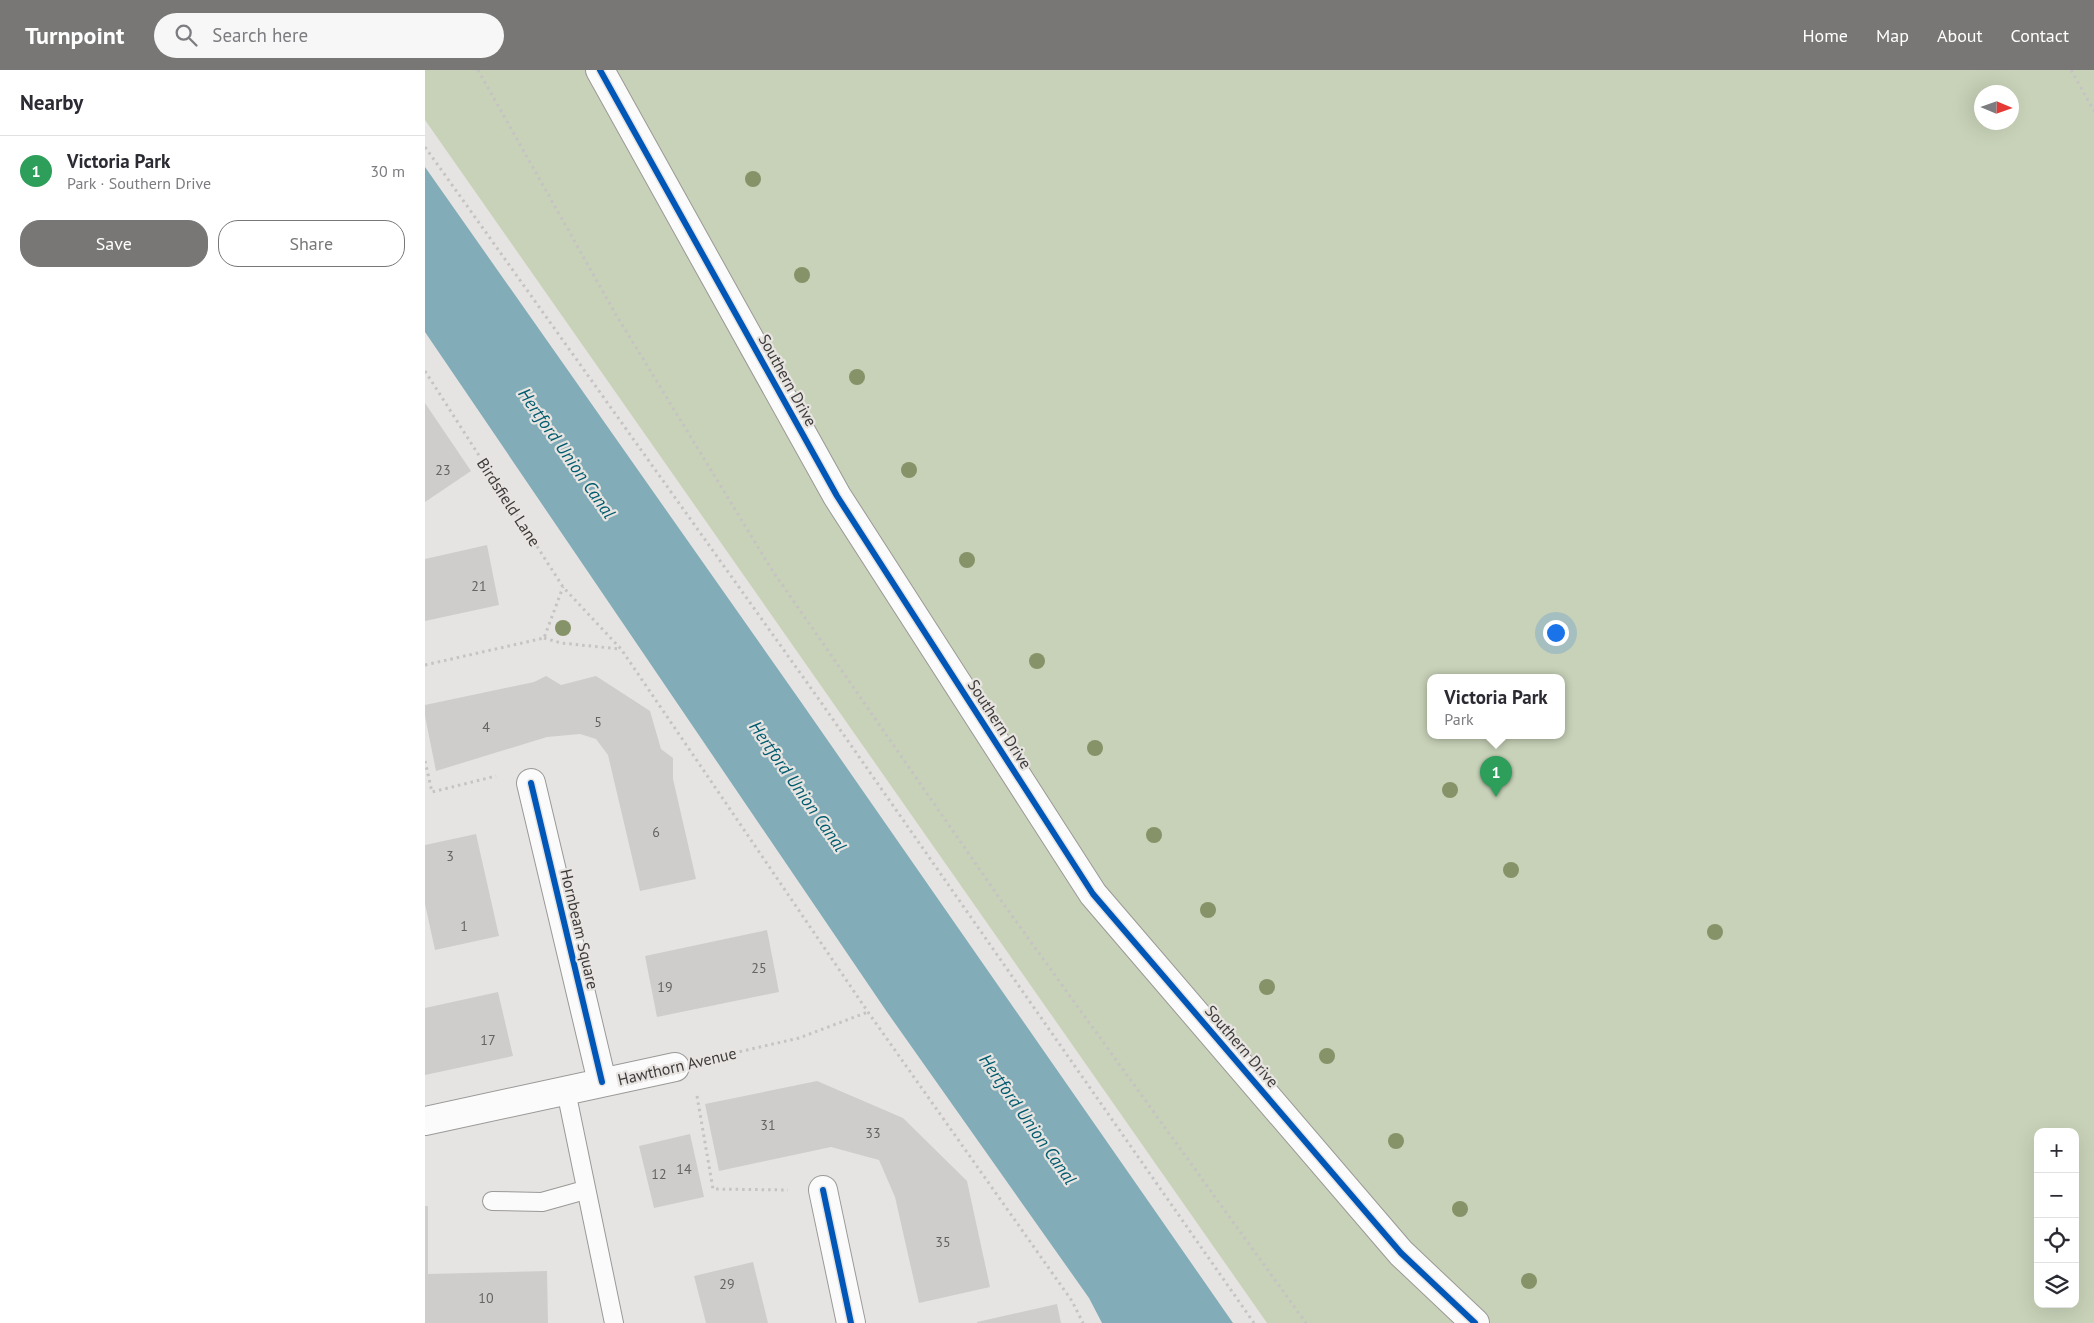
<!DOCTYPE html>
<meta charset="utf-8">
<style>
body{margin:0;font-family:"PT Sans",sans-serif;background:#f7f7f7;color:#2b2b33}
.controls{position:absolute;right:15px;bottom:15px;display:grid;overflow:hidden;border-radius:10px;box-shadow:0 5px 20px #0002}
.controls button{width:45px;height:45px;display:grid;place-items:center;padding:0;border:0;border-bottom:1px solid #e1e1e2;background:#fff;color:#2b2b33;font:25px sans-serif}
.compass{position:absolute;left:1549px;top:15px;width:45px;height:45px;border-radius:50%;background:#fff;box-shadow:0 5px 20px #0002;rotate:92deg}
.you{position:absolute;left:1130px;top:562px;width:18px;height:18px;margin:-12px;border:4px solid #fff;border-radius:50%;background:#1a73e8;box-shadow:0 0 0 8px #1a73e833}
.badge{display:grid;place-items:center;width:32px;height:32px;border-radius:50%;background:#787775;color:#fff;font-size:16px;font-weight:700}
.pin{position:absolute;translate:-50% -41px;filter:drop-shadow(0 1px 2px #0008)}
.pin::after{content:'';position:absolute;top:26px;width:18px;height:15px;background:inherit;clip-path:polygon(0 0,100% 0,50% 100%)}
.popup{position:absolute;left:1002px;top:604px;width:138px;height:65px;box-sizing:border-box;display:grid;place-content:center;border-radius:10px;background:#fff;filter:drop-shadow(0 1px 4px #0005);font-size:16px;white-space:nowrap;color:#7c7c81}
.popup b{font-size:19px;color:#2b2b33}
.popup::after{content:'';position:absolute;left:50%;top:100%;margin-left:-10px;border:10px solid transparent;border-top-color:#fff}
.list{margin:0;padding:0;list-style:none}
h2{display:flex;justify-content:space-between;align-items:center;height:65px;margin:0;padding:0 20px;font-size:21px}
h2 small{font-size:16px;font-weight:400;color:#7c7c81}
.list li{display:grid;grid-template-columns:32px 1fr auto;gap:15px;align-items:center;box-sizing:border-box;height:70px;padding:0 20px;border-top:1px solid #e1e1e2}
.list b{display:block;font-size:19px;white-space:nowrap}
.list p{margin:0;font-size:16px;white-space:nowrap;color:#7c7c81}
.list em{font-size:16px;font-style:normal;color:#7c7c81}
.actions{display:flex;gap:10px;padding:15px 20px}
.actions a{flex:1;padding:11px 0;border:1px solid #787775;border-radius:20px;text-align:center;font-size:18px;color:#787775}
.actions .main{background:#787775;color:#fff}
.icon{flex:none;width:28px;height:28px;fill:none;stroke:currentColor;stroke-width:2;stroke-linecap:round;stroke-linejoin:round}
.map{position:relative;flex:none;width:1669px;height:1253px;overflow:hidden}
header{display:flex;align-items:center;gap:30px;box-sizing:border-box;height:70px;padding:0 25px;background:#787775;color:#fff}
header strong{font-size:24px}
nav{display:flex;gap:28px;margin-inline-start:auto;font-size:18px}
.search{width:350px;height:45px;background:#f7f7f7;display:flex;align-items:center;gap:12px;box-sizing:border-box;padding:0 18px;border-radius:28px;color:#7c7c81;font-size:19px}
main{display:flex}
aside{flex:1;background:#fff}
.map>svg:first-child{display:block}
.green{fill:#c8d2b8;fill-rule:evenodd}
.water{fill:#82acb7}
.building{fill:#cecdcc}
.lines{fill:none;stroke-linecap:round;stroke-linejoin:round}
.lane-casing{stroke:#9a9997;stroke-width:20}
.street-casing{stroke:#9a9997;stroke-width:30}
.path{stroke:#c5c3c3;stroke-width:3;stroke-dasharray:2.5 4;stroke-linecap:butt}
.lane{stroke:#fbfbfb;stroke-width:18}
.street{stroke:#fbfbfb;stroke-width:28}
.cycleway-casing{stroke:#e7e4e1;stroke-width:9}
.cycleway{stroke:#0057b8;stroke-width:6}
.tree{fill:#869268}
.labels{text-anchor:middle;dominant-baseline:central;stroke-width:4.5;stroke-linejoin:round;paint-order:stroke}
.number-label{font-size:14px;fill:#646262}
.street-label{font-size:16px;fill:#3d3c3b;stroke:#e7e4e1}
.water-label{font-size:18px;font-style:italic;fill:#015c6f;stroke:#e7e4e1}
</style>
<header>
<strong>Turnpoint</strong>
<div class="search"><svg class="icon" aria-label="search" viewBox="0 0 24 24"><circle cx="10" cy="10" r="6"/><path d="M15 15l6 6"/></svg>Search here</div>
<nav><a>Home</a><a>Map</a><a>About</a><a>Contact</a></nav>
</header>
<main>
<aside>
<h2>Nearby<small></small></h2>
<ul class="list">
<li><span class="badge" style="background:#2e9e5b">1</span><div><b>Victoria Park</b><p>Park · Southern Drive</p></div><em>30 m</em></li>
</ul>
<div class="actions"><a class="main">Save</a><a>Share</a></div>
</aside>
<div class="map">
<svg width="1669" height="1253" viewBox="0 0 1669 1253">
<rect width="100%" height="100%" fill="#e6e4e2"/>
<path class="green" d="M 0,0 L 1669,0 L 1669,1253 L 842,1253 L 0,50 ZM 1556,22 L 1586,22 L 1586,52 L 1556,52 ZM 1006,608 L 1136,608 L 1136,666 L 1006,666 ZM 1613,1062 L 1650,1062 L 1650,1234 L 1613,1234 Z"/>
<path class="water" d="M 0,97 L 376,632 L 808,1253 L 677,1253 L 664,1228 L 462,942 L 0,262 Z"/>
<path class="building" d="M 0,333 L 46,401 L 0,432 Z
M 62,475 L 74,535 L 0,551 L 0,489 Z
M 121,606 L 136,615 L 171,606 L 225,641 L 236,679 L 248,688 L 248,709 L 271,809 L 215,821 L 183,685 L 171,669 L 155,664 L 122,667 L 11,701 L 0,646 L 0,635 L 109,612 Z
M 51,764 L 74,866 L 10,880 L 0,834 L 0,775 Z
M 342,860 L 354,922 L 232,947 L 220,886 Z
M 73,922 L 88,986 L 0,1005 L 0,938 Z
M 392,1011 L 478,1048 L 542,1111 L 565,1217 L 494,1233 L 470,1127 L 454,1090 L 406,1077 L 294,1101 L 280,1034 Z
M 265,1064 L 279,1127 L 229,1138 L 214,1076 Z
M 0,1136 L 3,1136 L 3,1204 L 122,1201 L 123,1253 L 0,1253 Z
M 328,1192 L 343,1253 L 281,1253 L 269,1206 Z
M 632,1234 L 636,1253 L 552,1253 L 552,1252 Z"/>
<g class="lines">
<defs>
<path id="lane" d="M 141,1021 L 189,1253
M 67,1131 L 117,1132 L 160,1120"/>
<path id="street" d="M 175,0 L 412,426 L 668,824 L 976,1183 L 1050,1253
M 106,713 L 177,1012
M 0,1051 L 250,997
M 398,1120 L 426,1253"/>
</defs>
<use href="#lane" class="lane-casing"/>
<use href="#street" class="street-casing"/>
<path class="path" d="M 53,0 L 190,243 L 347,500 L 580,836 L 881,1253
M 1646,0 L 1669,41
M 0,77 L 393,628 L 829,1253
M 0,301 L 138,517 L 196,579 L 443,942 L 647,1231 L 658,1253
M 119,568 L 136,573 L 195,579
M 0,595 L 119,568 L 138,517
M 0,691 L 7,722 L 71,706
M 283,989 L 374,968 L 443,942
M 272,1026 L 288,1119 L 363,1120"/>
<use href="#lane" class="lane"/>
<use href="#street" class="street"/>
<defs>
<path id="cycleway" d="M 175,0 L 412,426 L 668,824 L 976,1183 L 1050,1253
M 106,713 L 177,1012
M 398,1120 L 426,1253"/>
</defs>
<use href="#cycleway" class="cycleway-casing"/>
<use href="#cycleway" class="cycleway"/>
</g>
<g class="tree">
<circle cx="328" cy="109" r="8"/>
<circle cx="377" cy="205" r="8"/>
<circle cx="432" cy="307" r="8"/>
<circle cx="484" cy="400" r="8"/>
<circle cx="542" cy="490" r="8"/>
<circle cx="138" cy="558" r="8"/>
<circle cx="612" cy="591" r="8"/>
<circle cx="670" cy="678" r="8"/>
<circle cx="1025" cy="720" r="8"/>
<circle cx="729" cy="765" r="8"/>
<circle cx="1086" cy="800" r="8"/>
<circle cx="783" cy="840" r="8"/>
<circle cx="1290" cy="862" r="8"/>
<circle cx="842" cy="917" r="8"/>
<circle cx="902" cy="986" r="8"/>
<circle cx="971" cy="1071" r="8"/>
<circle cx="1035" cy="1139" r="8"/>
<circle cx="1104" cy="1211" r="8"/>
</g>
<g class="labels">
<g class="number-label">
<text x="18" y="400">23</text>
<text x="54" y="516">21</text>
<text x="173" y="652">5</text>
<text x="61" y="657">4</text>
<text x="231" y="762">6</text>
<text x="25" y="786">3</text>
<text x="39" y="856">1</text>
<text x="334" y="898">25</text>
<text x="240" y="917">19</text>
<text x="63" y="970">17</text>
<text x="343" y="1055">31</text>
<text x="448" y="1063">33</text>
<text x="259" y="1099">14</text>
<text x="234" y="1104">12</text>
<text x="518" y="1172">35</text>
<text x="302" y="1214">29</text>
<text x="61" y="1228">10</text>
</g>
<g class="street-label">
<text transform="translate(363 310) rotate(61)">Southern Drive</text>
<text transform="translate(84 432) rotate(57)">Birdsfield Lane</text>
<text transform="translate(575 654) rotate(57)">Southern Drive</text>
<text transform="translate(155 859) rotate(77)">Hornbeam Square</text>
<text transform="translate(817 976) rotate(49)">Southern Drive</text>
<text transform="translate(252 996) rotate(-13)">Hawthorn Avenue</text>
</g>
<g class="water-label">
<text transform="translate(142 383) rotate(55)">Hertford Union Canal</text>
<text transform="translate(373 716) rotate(55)">Hertford Union Canal</text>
<text transform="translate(603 1049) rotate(55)">Hertford Union Canal</text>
</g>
</g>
</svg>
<div class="controls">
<button>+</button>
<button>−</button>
<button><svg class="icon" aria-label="locate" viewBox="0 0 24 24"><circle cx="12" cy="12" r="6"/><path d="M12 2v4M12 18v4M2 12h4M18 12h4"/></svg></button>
<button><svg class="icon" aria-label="layers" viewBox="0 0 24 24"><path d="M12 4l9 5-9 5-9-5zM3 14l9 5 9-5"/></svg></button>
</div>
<svg class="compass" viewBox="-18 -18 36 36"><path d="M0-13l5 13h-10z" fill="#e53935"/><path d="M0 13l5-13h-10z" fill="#7c7c81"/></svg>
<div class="you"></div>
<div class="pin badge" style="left:1071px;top:727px;background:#2e9e5b">1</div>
<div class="popup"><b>Victoria Park</b>Park</div>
</div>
</main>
